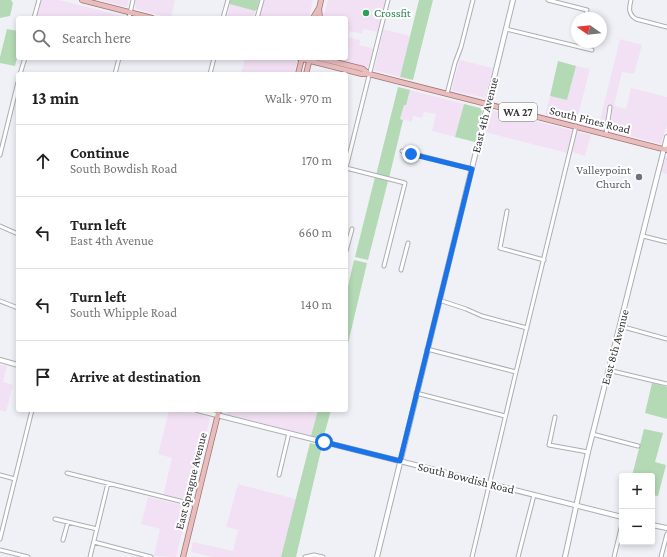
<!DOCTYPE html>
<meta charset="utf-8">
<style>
body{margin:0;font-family:"Crimson Pro",serif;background:#f2f2f2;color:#222}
.controls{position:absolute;right:12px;bottom:12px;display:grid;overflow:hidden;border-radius:4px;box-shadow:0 2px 6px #0003}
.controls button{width:36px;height:36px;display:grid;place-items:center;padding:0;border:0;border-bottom:1px solid #e0e0e0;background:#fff;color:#222;font:20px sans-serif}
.compass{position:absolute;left:571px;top:12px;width:36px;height:36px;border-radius:50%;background:#fff;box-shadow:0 2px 6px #0003;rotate:284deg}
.stop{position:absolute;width:12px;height:12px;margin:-9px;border:3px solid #1a73e8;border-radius:50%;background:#fff}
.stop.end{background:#1a73e8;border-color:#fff;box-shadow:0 1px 4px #0008}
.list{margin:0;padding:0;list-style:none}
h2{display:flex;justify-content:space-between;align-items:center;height:52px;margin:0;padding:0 16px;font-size:17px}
h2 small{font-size:13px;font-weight:400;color:#767676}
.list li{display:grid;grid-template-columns:26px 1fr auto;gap:12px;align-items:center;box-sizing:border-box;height:72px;padding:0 16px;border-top:1px solid #e0e0e0}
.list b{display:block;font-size:15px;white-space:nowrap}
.list p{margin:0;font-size:13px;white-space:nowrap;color:#767676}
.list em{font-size:13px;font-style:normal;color:#767676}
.icon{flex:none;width:22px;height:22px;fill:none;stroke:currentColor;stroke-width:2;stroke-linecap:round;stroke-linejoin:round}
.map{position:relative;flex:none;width:667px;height:557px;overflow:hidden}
.search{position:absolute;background:#fff;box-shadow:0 2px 6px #0003;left:16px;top:16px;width:332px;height:44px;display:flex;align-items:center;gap:10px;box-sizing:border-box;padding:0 14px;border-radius:4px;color:#767676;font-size:15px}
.panel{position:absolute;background:#fff;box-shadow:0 2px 6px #0003;left:16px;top:72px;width:332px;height:340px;border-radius:4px}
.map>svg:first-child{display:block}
.commercial{fill:#f2e1f4}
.industrial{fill:#f2e1f3}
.green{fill:#b3dab4}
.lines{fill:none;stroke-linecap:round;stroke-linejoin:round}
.street-casing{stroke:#acaeb3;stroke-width:5}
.secondary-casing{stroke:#acaeb3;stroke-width:6}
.primary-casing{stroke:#a27274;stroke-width:6}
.street{stroke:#fff;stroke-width:3}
.secondary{stroke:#fff;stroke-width:4}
.primary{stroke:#e9bdbe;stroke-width:4.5}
.route{stroke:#1a73e8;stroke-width:5}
.leisure-dot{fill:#2e9e5b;stroke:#fff;stroke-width:1.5}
.worship-dot{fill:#6b7280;stroke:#fff;stroke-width:1.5}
.labels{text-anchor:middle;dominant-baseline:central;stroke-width:4;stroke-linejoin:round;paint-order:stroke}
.shield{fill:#fff;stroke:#737375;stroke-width:1}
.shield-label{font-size:11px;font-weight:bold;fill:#37373a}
.leisure-label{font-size:12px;fill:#27864d;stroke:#fff;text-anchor:start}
.street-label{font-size:12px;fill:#37373a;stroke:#fff}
.worship-label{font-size:12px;fill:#5b616d;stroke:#fff;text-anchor:end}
</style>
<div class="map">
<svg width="667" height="557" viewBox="0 0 667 557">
<rect width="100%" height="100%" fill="#f0f1f7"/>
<path class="commercial" d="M 41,0 L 59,0 L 123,16 L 124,18 L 37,18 Z
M 100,0 L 129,0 L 128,5 L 126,7 Z
M 136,0 L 175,0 L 171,18 L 136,9 L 135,7 Z
M 263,0 L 313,0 L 309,18 L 258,18 Z
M 328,0 L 386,0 L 378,32 L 363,29 L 362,34 L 350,31 L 348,37 L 360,40 L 359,45 L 374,49 L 368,67 L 365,68 L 327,58 L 346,58 L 346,18 L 323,18 Z
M 230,4 L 255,11 L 253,18 L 227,18 Z
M 383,29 L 410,36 L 400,77 L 374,70 L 383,32 Z
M 620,39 L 642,45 L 634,74 L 622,72 L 614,106 L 626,109 L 631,88 L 667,97 L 667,124 L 661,144 L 598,128 Z
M 245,58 L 288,58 L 296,60 L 297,63 L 294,74 L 241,74 Z
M 460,60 L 493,68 L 485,98 L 453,91 L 452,89 Z
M 576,66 L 590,69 L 576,123 L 545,115 L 550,96 L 567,100 Z
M 410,90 L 464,104 L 455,137 L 432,131 L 436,114 L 424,112 L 422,118 L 413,116 L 412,122 L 400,119 L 404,104 L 406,105 Z
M 491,110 L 591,135 L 585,156 L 572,152 L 571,154 L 484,132 L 488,111 Z
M 667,156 L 667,174 L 661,172 L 664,159 Z
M 0,365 L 7,366 L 3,382 L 13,385 L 6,412 L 0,410 Z
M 169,410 L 183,410 L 208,417 L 210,419 L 189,502 L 163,496 L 172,458 L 158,454 Z
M 226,410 L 286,410 L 281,428 L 227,414 Z
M 238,484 L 296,499 L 281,557 L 212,557 L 191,552 L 193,542 L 233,551 L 238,530 L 226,527 Z
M 148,497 L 186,506 L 188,508 L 176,557 L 154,556 L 160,529 L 141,524 Z"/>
<path class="industrial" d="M 286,410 L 318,410 L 311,436 L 281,428 Z"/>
<path class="green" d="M 0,0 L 11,0 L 13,3 L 10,16 L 0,18 Z
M 230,0 L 259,0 L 257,9 L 255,11 L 230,4 Z
M 419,0 L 433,0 L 413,80 L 400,77 Z
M 7,29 L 18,31 L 18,54 L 15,66 L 0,63 L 0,57 Z
M 558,61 L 576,66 L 567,100 L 550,96 Z
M 398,87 L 410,90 L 406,105 L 404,105 L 400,119 L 403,120 L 389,178 L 376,175 Z
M 464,104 L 480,108 L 482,111 L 475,142 L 455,137 Z
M 375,177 L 388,181 L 368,260 L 355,257 Z
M 354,260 L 367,263 L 346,352 L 346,295 Z
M 652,383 L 667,387 L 667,419 L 645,413 Z
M 318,410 L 331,410 L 323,439 L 311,436 Z
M 644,429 L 663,433 L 655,462 L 666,465 L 658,496 L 652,495 L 652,476 L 632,476 Z
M 310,443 L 322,446 L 296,557 L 281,557 Z"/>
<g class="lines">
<defs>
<path id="street" d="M 548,0 L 587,10 L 585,18
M 631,0 C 629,8 628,14 636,19 L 667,27
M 34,18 L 39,0
M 129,18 L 133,0
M 223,18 L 228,0
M 257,18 L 262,0
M 506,29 L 592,50
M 20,74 L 25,58
M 115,74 L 119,58
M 210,74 L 214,58
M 447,94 L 455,63 L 461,47 L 473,0
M 606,134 L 610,107
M 402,151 L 472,169
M 0,155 L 18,82
M 346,168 L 388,0
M 346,168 L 405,183 L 384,266
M 507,211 L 500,248 L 544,260
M 0,226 L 18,234
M 643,236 L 667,242
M 346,251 L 352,229
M 401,270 L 408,243
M 439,300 L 466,309 L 482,316 L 527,328
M 0,301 L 18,308
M 620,326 L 667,339
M 427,349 L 516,372
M 608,370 L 667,384
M 416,393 L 505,416
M 555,417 L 549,445 L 588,452
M 592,434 L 638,446
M 67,473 L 196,505
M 0,475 L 15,479
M 279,475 L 289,433
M 55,519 L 97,529
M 0,539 L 32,410
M 63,540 L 68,522
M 94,542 L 151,557
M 0,550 L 28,557
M 90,557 L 108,483
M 305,557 L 314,555 L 323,557
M 472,557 L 516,372 L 576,126
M 518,557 L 534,495
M 614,557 L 622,524
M 661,557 L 667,534"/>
<path id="secondary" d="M 0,360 L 18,365
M 197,410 L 622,517
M 652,525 L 667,528
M 377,557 L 513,0
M 565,557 L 588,452 L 667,137"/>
<path id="primary" d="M 82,0 L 152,18
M 313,18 L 319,8
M 320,18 L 319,9 L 321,0
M 299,58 L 362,74 L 369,74 L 667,150
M 319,58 L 363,69 L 369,74
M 298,74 L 302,58
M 306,74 L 310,58
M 183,557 L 219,410"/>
</defs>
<use href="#street" class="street-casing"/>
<use href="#secondary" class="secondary-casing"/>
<use href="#primary" class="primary-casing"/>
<use href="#street" class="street"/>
<use href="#secondary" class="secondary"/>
<use href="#primary" class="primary"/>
</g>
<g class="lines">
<path class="route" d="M 324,442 L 400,461 L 472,169 L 411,154"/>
</g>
<circle class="leisure-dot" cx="366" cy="13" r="4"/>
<circle class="worship-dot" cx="639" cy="177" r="4"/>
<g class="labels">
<rect class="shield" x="499" y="103" width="38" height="18" rx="3"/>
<g class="shield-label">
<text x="518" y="112">WA 27</text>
</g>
<g class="leisure-label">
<text x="374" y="13">Crossfit</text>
</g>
<g class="street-label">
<text transform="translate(485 115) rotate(-76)">East 4th Avenue</text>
<text transform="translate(590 120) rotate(14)">South Pines Road</text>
<text transform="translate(615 347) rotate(-75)">East 8th Avenue</text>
<text transform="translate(466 478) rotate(14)">South Bowdish Road</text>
<text transform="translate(191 481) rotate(-76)">East Sprague Avenue</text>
</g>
<g class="worship-label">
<text x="631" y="170">Valleypoint<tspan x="631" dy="14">Church</tspan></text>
</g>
</g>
</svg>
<div class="controls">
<button>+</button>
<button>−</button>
</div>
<svg class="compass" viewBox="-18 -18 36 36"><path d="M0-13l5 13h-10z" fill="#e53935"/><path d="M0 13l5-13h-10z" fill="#767676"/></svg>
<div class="stop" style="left:324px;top:442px"></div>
<div class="stop end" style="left:411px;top:154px"></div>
<div class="search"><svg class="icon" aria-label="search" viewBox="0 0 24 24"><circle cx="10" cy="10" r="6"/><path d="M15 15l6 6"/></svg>Search here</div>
<section class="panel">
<h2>13 min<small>Walk · 970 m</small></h2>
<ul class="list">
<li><svg class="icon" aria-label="ahead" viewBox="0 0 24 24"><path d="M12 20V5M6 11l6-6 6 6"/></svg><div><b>Continue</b><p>South Bowdish Road</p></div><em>170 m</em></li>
<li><svg class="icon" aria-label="left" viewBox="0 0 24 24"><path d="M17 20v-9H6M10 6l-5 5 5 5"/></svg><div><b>Turn left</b><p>East 4th Avenue</p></div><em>660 m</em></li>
<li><svg class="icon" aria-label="left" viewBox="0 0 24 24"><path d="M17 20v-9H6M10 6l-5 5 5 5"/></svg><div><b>Turn left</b><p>South Whipple Road</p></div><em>140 m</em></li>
<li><svg class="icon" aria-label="arrive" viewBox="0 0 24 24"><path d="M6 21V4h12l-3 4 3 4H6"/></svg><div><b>Arrive at destination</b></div></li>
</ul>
</section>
</div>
